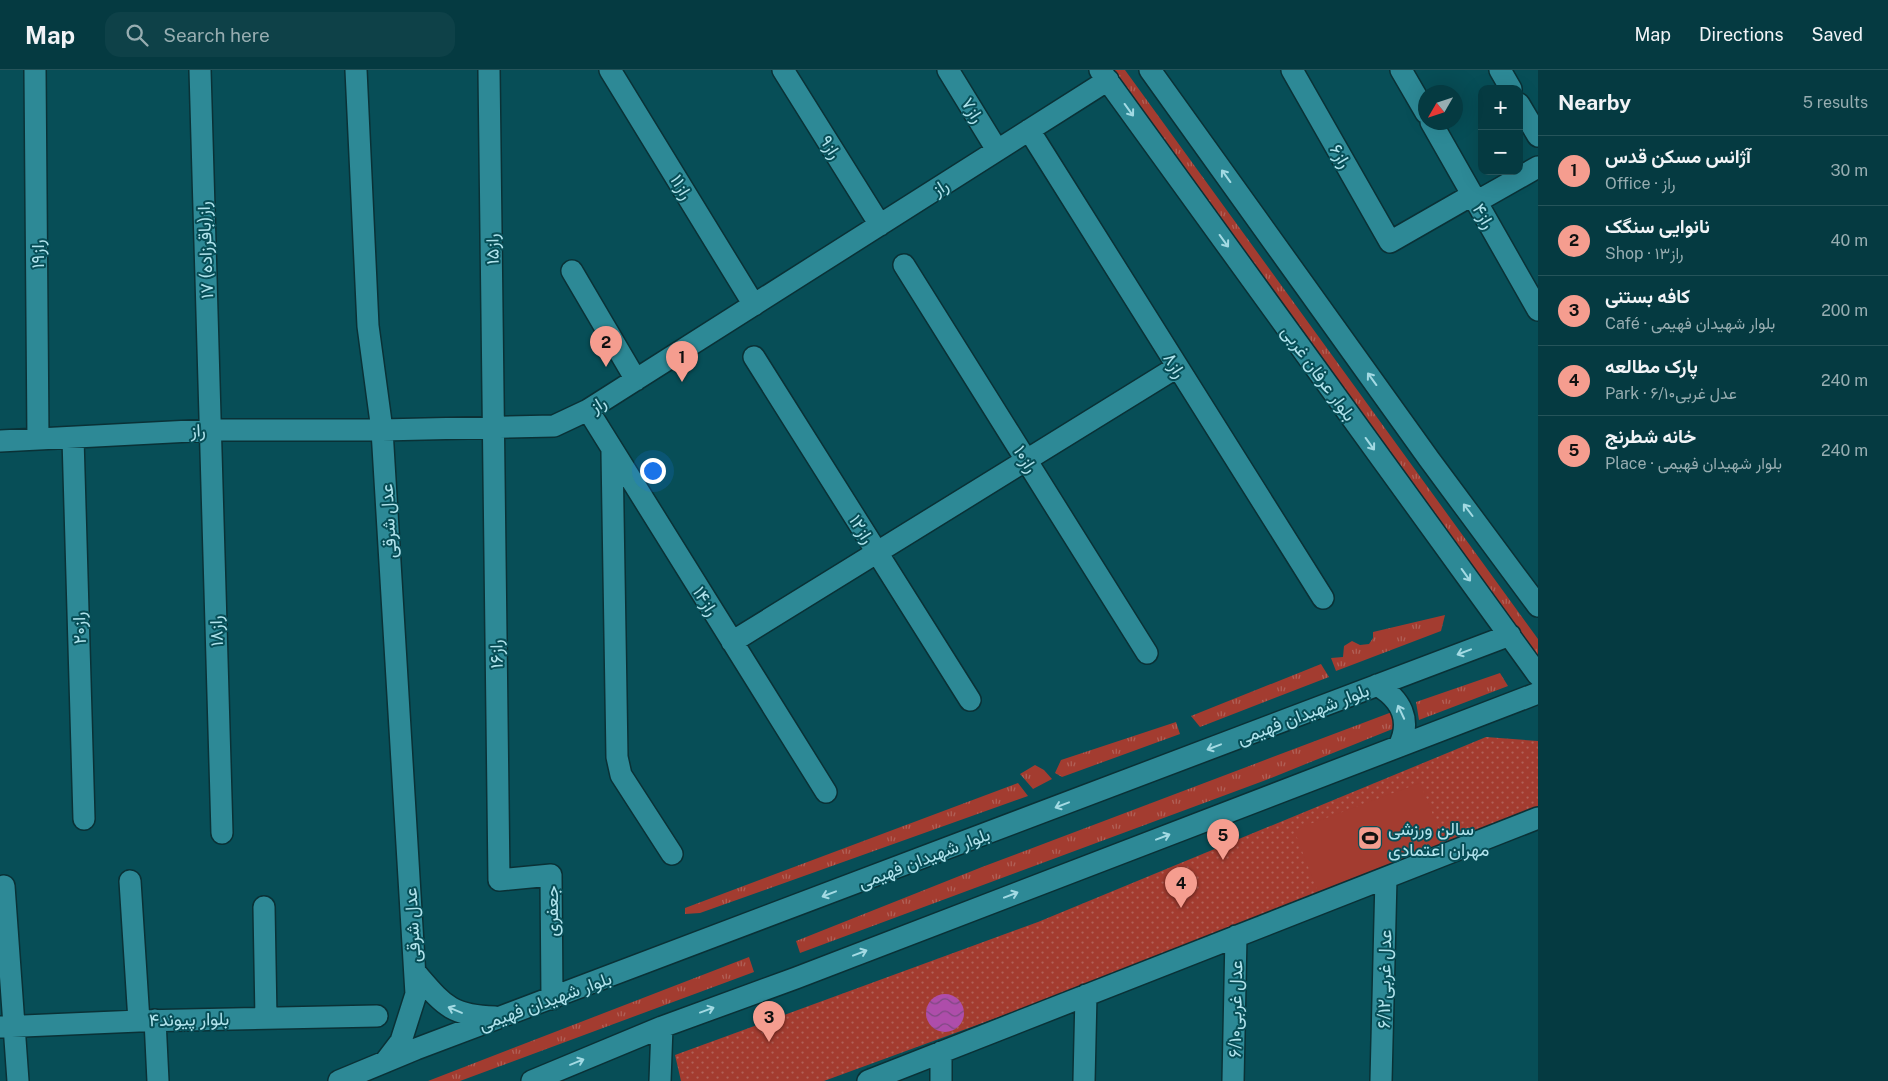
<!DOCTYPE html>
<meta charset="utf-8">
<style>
body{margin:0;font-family:"Public Sans",Vazirmatn,sans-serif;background:#0e4148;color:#f1f3f6}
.controls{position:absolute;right:15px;top:15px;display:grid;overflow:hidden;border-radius:10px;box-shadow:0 5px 20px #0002}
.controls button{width:45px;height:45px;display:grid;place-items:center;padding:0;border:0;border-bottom:1px solid #26545a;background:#053a41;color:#f1f3f6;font:25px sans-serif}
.compass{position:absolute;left:1418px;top:15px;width:45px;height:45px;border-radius:50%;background:#053a41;box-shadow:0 5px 20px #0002;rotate:231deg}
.you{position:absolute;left:652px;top:400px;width:18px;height:18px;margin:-12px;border:4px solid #fff;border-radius:50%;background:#1a73e8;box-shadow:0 0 0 8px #1a73e833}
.badge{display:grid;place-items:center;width:32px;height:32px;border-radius:50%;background:#f59d8f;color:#111;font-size:16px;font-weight:700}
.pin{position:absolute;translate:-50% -41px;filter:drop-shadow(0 1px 2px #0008)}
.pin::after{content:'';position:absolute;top:26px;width:18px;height:15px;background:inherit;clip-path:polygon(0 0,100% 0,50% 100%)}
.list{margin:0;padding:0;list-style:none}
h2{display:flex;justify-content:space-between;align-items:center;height:65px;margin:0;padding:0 20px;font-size:21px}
h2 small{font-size:16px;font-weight:400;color:#97adb1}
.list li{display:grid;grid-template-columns:32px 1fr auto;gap:15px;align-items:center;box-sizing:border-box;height:70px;padding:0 20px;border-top:1px solid #26545a}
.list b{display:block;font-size:19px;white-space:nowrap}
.list p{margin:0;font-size:16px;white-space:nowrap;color:#97adb1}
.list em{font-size:16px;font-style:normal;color:#97adb1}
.icon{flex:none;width:28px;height:28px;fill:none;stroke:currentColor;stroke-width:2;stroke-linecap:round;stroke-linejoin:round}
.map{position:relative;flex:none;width:1538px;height:1011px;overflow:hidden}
header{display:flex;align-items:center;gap:30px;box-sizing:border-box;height:70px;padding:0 25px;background:#053a41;border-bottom:1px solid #26545a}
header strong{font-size:24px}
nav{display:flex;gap:28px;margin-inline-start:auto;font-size:18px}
.search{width:350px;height:45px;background:#0e4148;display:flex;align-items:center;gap:12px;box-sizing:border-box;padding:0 18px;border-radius:15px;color:#97adb1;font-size:19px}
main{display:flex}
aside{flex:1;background:#053a41}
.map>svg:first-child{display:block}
.grass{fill:url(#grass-tufts)}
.park{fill:url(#park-dots)}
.pitch{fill:#a33c30}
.water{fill:url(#water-waves)}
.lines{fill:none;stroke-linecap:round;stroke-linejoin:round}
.minor-casing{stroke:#0a3136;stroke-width:24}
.minor{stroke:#2d8996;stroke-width:21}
.oneway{stroke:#a3dae3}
.labels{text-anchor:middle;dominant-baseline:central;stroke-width:4;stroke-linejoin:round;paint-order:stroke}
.street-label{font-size:18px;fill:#b0e3ec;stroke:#074e57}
.poi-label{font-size:18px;fill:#b0e3ec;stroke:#074e57;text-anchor:start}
</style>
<header>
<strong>Map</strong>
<div class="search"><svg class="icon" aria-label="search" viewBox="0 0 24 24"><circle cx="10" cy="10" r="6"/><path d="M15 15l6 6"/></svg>Search here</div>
<nav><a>Map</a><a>Directions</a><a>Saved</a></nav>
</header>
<main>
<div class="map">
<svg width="1538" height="1011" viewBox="0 0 1538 1011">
<defs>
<pattern id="grass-tufts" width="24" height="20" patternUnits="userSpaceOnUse" patternTransform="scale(1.25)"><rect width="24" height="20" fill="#a33c30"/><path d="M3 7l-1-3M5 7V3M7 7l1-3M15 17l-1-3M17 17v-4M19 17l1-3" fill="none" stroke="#b16158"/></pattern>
<pattern id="park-dots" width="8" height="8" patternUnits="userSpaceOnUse" patternTransform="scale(1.25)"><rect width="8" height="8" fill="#a33c30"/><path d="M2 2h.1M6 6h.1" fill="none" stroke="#b16158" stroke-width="1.8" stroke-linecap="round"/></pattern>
<pattern id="water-waves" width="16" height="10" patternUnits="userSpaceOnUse" patternTransform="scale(1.25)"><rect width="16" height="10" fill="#ae4daa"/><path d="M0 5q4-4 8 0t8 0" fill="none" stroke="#7e4982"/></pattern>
</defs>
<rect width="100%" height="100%" fill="#074e57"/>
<path class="grass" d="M 1109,0 L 1125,0 L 1538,569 L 1538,593 Z
M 1445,545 L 1441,561 L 1336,601 L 1331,588 L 1343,587 L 1344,576 L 1352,571 L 1360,575 L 1369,574 L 1373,568 L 1373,562 Z
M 1321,594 L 1329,607 L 1200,657 L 1191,646 Z
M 1500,603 L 1508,616 L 1419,650 L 1416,632 Z
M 1392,642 L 1400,656 L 1266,710 L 800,883 L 796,871 L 982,797 Z
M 1176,652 L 1180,664 L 1062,707 L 1055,703 L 1061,690 Z
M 1035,695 L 1044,700 L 1052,709 L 1033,719 L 1020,704 Z
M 1018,713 L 1028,726 L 700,843 L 685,844 L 685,838 Z
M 749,887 L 754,902 L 460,1011 L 428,1011 Z"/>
<path class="park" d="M 1486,667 L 1538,671 L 1538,741 L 1204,872 L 824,1011 L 681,1011 L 675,985 L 1038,852 Z"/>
<path class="pitch" d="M 1420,713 L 1446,777 L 1318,822 L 1294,760 Z"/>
<path class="water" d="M926 943a19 19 0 1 1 38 0a19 19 0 1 1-38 0Z"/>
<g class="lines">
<defs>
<path id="minor" d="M 35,0 L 38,369
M 200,0 L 222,763
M 356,0 L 368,256 L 382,360 L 416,924 L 401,971 L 385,992
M 489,0 L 499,810 L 551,805 L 552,929
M 610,0 L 754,235
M 783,0 L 880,155
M 948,0 L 997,80
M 1100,0 L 1538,605
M 1150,0 L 1429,389 L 1538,536
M 1292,0 L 1390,172 L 1472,125
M 1401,0 L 1426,43
M 1500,0 L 1511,19
M 1519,34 L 1538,66
M 1431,52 L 1538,240
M 1029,60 L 1323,528
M 1476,132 L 1538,97
M 904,195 L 1147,583
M 572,201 L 636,310
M 754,287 L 970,630
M 588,340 L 826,722
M 73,368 L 84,749
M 0,371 L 210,360 L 382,360 L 554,356 L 588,340 L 1108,10
M 612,382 L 617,687 L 621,705 L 672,784
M 732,572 L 1177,297
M 1377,615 C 1401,629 1412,650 1399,676
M 130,811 L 139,951
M 4,816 L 18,1011
M 264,837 L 266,948
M 415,902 C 443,934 450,946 495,947
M 155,950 L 158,1011
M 0,957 L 139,951 L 377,946
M 339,1011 L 416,979 L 1510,565
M 532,1011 L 662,957 L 796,908 L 1538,623
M 660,1011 L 662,957
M 868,1011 L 1538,748
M 941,1011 L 941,982
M 1084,1011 L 1086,925
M 1233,1011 L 1236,866
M 1381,1011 L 1386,808"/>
</defs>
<use href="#minor" class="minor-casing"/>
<use href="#minor" class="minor"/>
</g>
<defs><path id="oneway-shaft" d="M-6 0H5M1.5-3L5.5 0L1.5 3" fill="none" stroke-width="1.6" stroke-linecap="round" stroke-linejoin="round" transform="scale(1.25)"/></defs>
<g class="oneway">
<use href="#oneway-shaft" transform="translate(1129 40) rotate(54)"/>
<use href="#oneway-shaft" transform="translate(1226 106) rotate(-126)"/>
<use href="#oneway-shaft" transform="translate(1224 171) rotate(54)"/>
<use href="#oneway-shaft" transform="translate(1372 309) rotate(-126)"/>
<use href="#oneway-shaft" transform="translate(1370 374) rotate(54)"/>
<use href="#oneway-shaft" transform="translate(1468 440) rotate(-127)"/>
<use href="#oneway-shaft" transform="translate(1466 505) rotate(54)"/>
<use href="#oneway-shaft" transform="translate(1464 582) rotate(159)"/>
<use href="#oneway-shaft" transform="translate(1401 642) rotate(-115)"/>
<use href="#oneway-shaft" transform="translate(1214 677) rotate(159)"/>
<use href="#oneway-shaft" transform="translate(1062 735) rotate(159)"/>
<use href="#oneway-shaft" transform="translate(1163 767) rotate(-21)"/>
<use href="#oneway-shaft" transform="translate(829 824) rotate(159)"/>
<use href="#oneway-shaft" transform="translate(1011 825) rotate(-21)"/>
<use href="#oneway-shaft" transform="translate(860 883) rotate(-21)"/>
<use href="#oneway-shaft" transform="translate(455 940) rotate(-157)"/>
<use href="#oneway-shaft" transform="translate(707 940) rotate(-20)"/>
<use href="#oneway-shaft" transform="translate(577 992) rotate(-22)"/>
</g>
<defs>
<symbol id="stadium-square" viewBox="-11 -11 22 22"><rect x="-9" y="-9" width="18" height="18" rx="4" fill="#f59d8f" stroke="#074e57"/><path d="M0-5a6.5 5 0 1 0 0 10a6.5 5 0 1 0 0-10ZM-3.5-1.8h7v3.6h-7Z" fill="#111"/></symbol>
</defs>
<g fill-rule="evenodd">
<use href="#stadium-square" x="1356" y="754" width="28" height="28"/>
</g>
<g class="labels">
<g class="street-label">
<text transform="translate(973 40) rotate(58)">راز۷</text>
<text transform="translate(831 77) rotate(58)">راز۹</text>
<text transform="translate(1341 86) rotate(60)">راز۶</text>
<text transform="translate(682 117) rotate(59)">راز۱۱</text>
<text transform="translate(940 117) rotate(-32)">راز</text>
<text transform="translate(1484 146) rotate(60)">راز۴</text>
<text transform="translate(492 179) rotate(-91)">راز۱۵</text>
<text transform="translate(205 180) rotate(-92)">۱۷ راز(باقرزاده)</text>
<text transform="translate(37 184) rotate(-90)">راز۱۹</text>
<text transform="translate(1175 295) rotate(58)">راز۸</text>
<text transform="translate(1319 303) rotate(54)">بلوار عرفان غربی</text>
<text transform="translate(598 334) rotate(-31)">راز</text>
<text transform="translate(198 360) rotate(-3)">راز</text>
<text transform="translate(1026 389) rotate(58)">راز۱۰</text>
<text transform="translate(388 451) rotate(-93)">عدل شرقی</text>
<text transform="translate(862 459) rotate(58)">راز۱۲</text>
<text transform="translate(706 531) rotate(58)">راز۱۴</text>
<text transform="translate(79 558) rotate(-92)">راز۲۰</text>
<text transform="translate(216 561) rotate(-92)">راز۱۸</text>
<text transform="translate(496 584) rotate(-91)">راز۱۶</text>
<text transform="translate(1303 644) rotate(-21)">بلوار شهیدان فهیمی</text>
<text transform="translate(924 788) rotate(-21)">بلوار شهیدان فهیمی</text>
<text transform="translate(551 841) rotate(-90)">جعفری</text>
<text transform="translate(412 855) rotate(-93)">عدل شرقی</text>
<text transform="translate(1384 909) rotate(-89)">۶/۱۲عدل غربی</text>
<text transform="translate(545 931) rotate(-20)">بلوار شهیدان فهیمی</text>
<text transform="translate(1235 939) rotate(-89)">۶/۱۰عدل غربی</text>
<text transform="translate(189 949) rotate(-1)">بلوار پیوند۴</text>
</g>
<g class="poi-label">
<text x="1388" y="758">سالن ورزشی<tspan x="1388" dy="21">مهران اعتمادی</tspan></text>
</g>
</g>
</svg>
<div class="controls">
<button>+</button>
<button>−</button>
</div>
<svg class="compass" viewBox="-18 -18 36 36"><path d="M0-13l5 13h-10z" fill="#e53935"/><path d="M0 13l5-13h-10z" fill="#97adb1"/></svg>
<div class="you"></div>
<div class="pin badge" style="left:682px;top:312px">1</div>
<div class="pin badge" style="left:606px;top:297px">2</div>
<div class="pin badge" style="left:769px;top:972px">3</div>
<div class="pin badge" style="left:1181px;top:838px">4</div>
<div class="pin badge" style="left:1223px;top:790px">5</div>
</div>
<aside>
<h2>Nearby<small>5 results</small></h2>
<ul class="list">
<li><span class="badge">1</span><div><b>آژانس مسکن قدس</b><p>Office · راز</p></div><em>30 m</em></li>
<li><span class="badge">2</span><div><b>نانوایی سنگک</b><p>Shop · راز۱۳</p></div><em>40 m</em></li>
<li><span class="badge">3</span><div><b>کافه بستنی</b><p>Café · بلوار شهیدان فهیمی</p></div><em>200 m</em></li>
<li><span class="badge">4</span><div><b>پارک مطالعه</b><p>Park · ۶/۱۰عدل غربی</p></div><em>240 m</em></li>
<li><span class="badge">5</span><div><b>خانه شطرنج</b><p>Place · بلوار شهیدان فهیمی</p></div><em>240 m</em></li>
</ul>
</aside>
</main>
